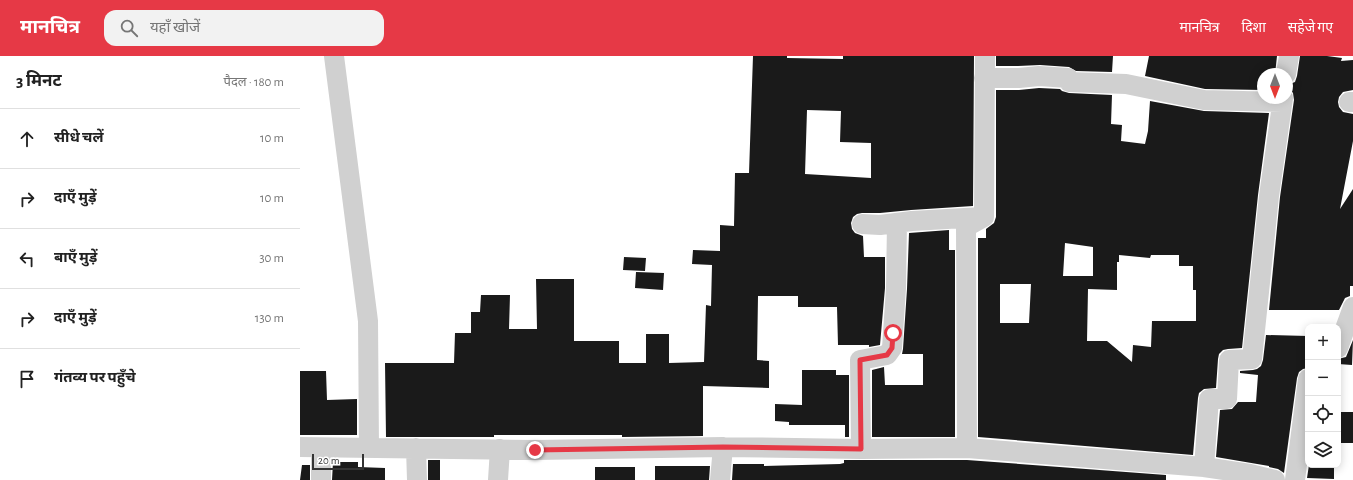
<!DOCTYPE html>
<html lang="hi">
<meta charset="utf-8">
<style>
body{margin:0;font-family:"Alegreya Sans","Noto Sans Devanagari",sans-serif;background:#f2f2f2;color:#222}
.controls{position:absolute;right:12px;bottom:12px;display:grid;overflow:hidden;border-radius:8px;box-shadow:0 2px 10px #0003}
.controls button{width:36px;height:36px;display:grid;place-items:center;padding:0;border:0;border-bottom:1px solid #e0e0e0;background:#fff;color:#222;font:20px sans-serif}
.compass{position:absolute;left:957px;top:12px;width:36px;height:36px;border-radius:50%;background:#fff;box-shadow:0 2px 10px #0003;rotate:180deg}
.scale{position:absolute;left:12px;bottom:10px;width:52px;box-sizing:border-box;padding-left:4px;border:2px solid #333;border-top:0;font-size:11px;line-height:14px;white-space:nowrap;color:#333;-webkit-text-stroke:3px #fff;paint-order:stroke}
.stop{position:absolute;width:12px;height:12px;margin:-9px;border:3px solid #e63946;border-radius:50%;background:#fff}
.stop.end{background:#e63946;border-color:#fff;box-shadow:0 1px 4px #0008}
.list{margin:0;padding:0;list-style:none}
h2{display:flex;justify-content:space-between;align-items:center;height:52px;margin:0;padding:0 16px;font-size:17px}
h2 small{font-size:13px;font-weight:400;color:#767676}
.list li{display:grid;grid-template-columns:26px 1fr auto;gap:12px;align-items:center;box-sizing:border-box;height:60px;padding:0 16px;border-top:1px solid #e0e0e0}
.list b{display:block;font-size:15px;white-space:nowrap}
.list em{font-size:13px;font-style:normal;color:#767676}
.icon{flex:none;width:22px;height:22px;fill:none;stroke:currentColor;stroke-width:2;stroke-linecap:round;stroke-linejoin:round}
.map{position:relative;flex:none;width:1053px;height:424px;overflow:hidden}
header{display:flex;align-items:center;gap:24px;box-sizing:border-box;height:56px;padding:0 20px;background:#e63946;color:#fff}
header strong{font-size:19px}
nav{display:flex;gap:22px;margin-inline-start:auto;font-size:14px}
.search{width:280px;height:36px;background:#f2f2f2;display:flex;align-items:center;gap:10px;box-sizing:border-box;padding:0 14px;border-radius:12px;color:#767676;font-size:15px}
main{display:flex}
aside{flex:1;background:#fff}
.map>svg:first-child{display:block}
.building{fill:#1a1a1a;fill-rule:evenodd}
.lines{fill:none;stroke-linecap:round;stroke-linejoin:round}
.minor{stroke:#d0d0d0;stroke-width:20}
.route{stroke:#e63946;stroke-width:5}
</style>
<header>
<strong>मानचित्र</strong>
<div class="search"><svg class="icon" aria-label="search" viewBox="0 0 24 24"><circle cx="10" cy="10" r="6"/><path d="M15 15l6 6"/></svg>यहाँ खोजें</div>
<nav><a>मानचित्र</a><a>दिशा</a><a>सहेजे गए</a></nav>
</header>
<main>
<aside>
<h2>3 मिनट<small>पैदल · 180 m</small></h2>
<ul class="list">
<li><svg class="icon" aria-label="ahead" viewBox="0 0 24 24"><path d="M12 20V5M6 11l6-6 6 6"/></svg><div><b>सीधे चलें</b></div><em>10 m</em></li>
<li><svg class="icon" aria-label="right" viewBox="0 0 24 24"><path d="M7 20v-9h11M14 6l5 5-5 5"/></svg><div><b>दाएँ मुड़ें</b></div><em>10 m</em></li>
<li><svg class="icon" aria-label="left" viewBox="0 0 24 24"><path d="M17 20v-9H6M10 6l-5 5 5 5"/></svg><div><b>बाएँ मुड़ें</b></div><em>30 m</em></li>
<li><svg class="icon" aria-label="right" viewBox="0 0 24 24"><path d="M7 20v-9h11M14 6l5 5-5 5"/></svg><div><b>दाएँ मुड़ें</b></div><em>130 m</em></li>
<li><svg class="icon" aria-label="arrive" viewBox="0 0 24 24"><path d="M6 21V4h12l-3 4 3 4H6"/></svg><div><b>गंतव्य पर पहुँचे</b></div></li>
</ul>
</aside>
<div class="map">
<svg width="1053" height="424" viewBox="0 0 1053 424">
<rect width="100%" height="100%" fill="#fff"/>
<path class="building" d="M 453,0 L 487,0 L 487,2 L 543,3 L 543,0 L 674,0 L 673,150 L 611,154 L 580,157 L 562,157 L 557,158 L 553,161 L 551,167 L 552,173 L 555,177 L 563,180 L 564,201 L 585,201 L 585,232 L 580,289 L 569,291 L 569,289 L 538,289 L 537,251 L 498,251 L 498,240 L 458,240 L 457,304 L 469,305 L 469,332 L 403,330 L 403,380 L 322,381 L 322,379 L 194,379 L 194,381 L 86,381 L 85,307 L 154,307 L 155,277 L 171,277 L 171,256 L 180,256 L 181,239 L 210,239 L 209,273 L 237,273 L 236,223 L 274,223 L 274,285 L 319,285 L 319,307 L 346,307 L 346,278 L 369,278 L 369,307 L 404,306 L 406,249 L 411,250 L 412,209 L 392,208 L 393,194 L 420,195 L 420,169 L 434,170 L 435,117 L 449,117 ZM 507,54 L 541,55 L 540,86 L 571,87 L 571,122 L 505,118 Z
M 696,0 L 813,0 L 812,16 L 776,15 L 769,11 L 740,9 L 718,10 L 696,10 Z
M 849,0 L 977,0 L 975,18 L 963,18 L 963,34 L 905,33 L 845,20 Z
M 1000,0 L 1027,0 L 1042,2 L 1041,5 L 1053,4 L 1053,34 L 1043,36 L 1039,41 L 1038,46 L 1039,51 L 1043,56 L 1053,58 L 1053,85 L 1040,153 L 1053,133 L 1053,230 L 1050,230 L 1050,240 L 1045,242 L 1039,254 L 969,254 L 980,141 L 994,44 L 993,37 L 990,33 L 987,32 L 987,29 L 995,26 L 997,20 Z
M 739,32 L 760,33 L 762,35 L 769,37 L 812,39 L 811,68 L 822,69 L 821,85 L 845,88 L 848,75 L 850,45 L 904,55 L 969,57 L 958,139 L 942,292 L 928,293 L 923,294 L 919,298 L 918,303 L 916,332 L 904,333 L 899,337 L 898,342 L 893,399 L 678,381 L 678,182 L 686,182 L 686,173 L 694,167 L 696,161 L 696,34 L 719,34 ZM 765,187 L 793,191 L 793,220 L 763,220 ZM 819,199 L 850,202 L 851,199 L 879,199 L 879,210 L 893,210 L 893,234 L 896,234 L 896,265 L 852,265 L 851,291 L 833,289 L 832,306 L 807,285 L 787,285 L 788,233 L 817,234 L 817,206 L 819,206 ZM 700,228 L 731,228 L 729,267 L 700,267 Z
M 649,174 L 649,194 L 655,194 L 655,381 L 572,381 L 572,314 L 584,311 L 585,329 L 623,329 L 623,298 L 602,298 L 603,293 L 607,233 L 609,177 Z
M 324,201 L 346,202 L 345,215 L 323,214 Z
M 336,216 L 364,217 L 363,234 L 335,232 Z
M 966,279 L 1008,280 L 1008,312 L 1003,313 L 999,316 L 997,322 L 984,417 L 978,413 L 969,411 L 969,410 L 916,401 L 920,354 L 932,353 L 938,346 L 956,346 L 958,319 L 940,317 L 940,315 L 953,314 L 957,313 L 961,310 L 963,304 Z
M 1053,284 L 1052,309 L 1038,308 L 1038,303 L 1046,301 Z
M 502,314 L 536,314 L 536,319 L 549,319 L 549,381 L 545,381 L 545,369 L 489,369 L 489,366 L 475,365 L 475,348 L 502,349 Z
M 0,315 L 26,315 L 27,344 L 57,343 L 57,379 L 0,379 Z
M 1038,356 L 1053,356 L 1053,387 L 1038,387 Z
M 128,404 L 140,404 L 140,424 L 128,424 Z
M 544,404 L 667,404 L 866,419 L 866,424 L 432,424 L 433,408 L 464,408 L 464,410 L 540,408 L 544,407 Z
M 33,406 L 58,406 L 58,411 L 85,412 L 85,424 L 32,424 Z
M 2,409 L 10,409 L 10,424 L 0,424 Z
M 1009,409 L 1034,409 L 1034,423 L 1007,422 Z
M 355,410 L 410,410 L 409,424 L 355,424 Z
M 295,411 L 335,411 L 335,424 L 295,424 Z"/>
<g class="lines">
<path class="minor" d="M 34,0 L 68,265 L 69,392
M 986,18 L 989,0
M 684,22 L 719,22 L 739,20 L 768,22 L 769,26 L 826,28 L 904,44 L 982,46
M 1049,46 L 1053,46
M 562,168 L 580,169 L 612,165 L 682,161
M 1038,292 L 1053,251
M 0,391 L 235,394 L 423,391 L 561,393 L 667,392 L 904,411 L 950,418 L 975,424
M 116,392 L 117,424
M 667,392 L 666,171 L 684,161 L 685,0
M 561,393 L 560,304 L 587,299 L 592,292 L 596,232 L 597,167
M 904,411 L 909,343 L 927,343 L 929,304 L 952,303 L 969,140 L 983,42
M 21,424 L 21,392
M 198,424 L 200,393
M 420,424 L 423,391
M 995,424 L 1008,323"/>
</g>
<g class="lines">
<path class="route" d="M 235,394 L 423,391 L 561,393 L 560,304 L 587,299 L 592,292 L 593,277"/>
</g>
</svg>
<div class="controls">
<button>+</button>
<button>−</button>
<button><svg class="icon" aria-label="locate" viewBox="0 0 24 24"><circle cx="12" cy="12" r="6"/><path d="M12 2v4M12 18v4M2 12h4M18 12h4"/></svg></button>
<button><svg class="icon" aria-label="layers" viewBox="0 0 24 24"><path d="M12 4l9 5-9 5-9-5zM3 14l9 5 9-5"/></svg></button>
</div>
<svg class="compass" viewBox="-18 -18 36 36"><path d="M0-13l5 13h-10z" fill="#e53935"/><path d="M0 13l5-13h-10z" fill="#767676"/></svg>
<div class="scale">20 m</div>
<div class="stop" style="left:593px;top:277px"></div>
<div class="stop end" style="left:235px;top:394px"></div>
</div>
</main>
